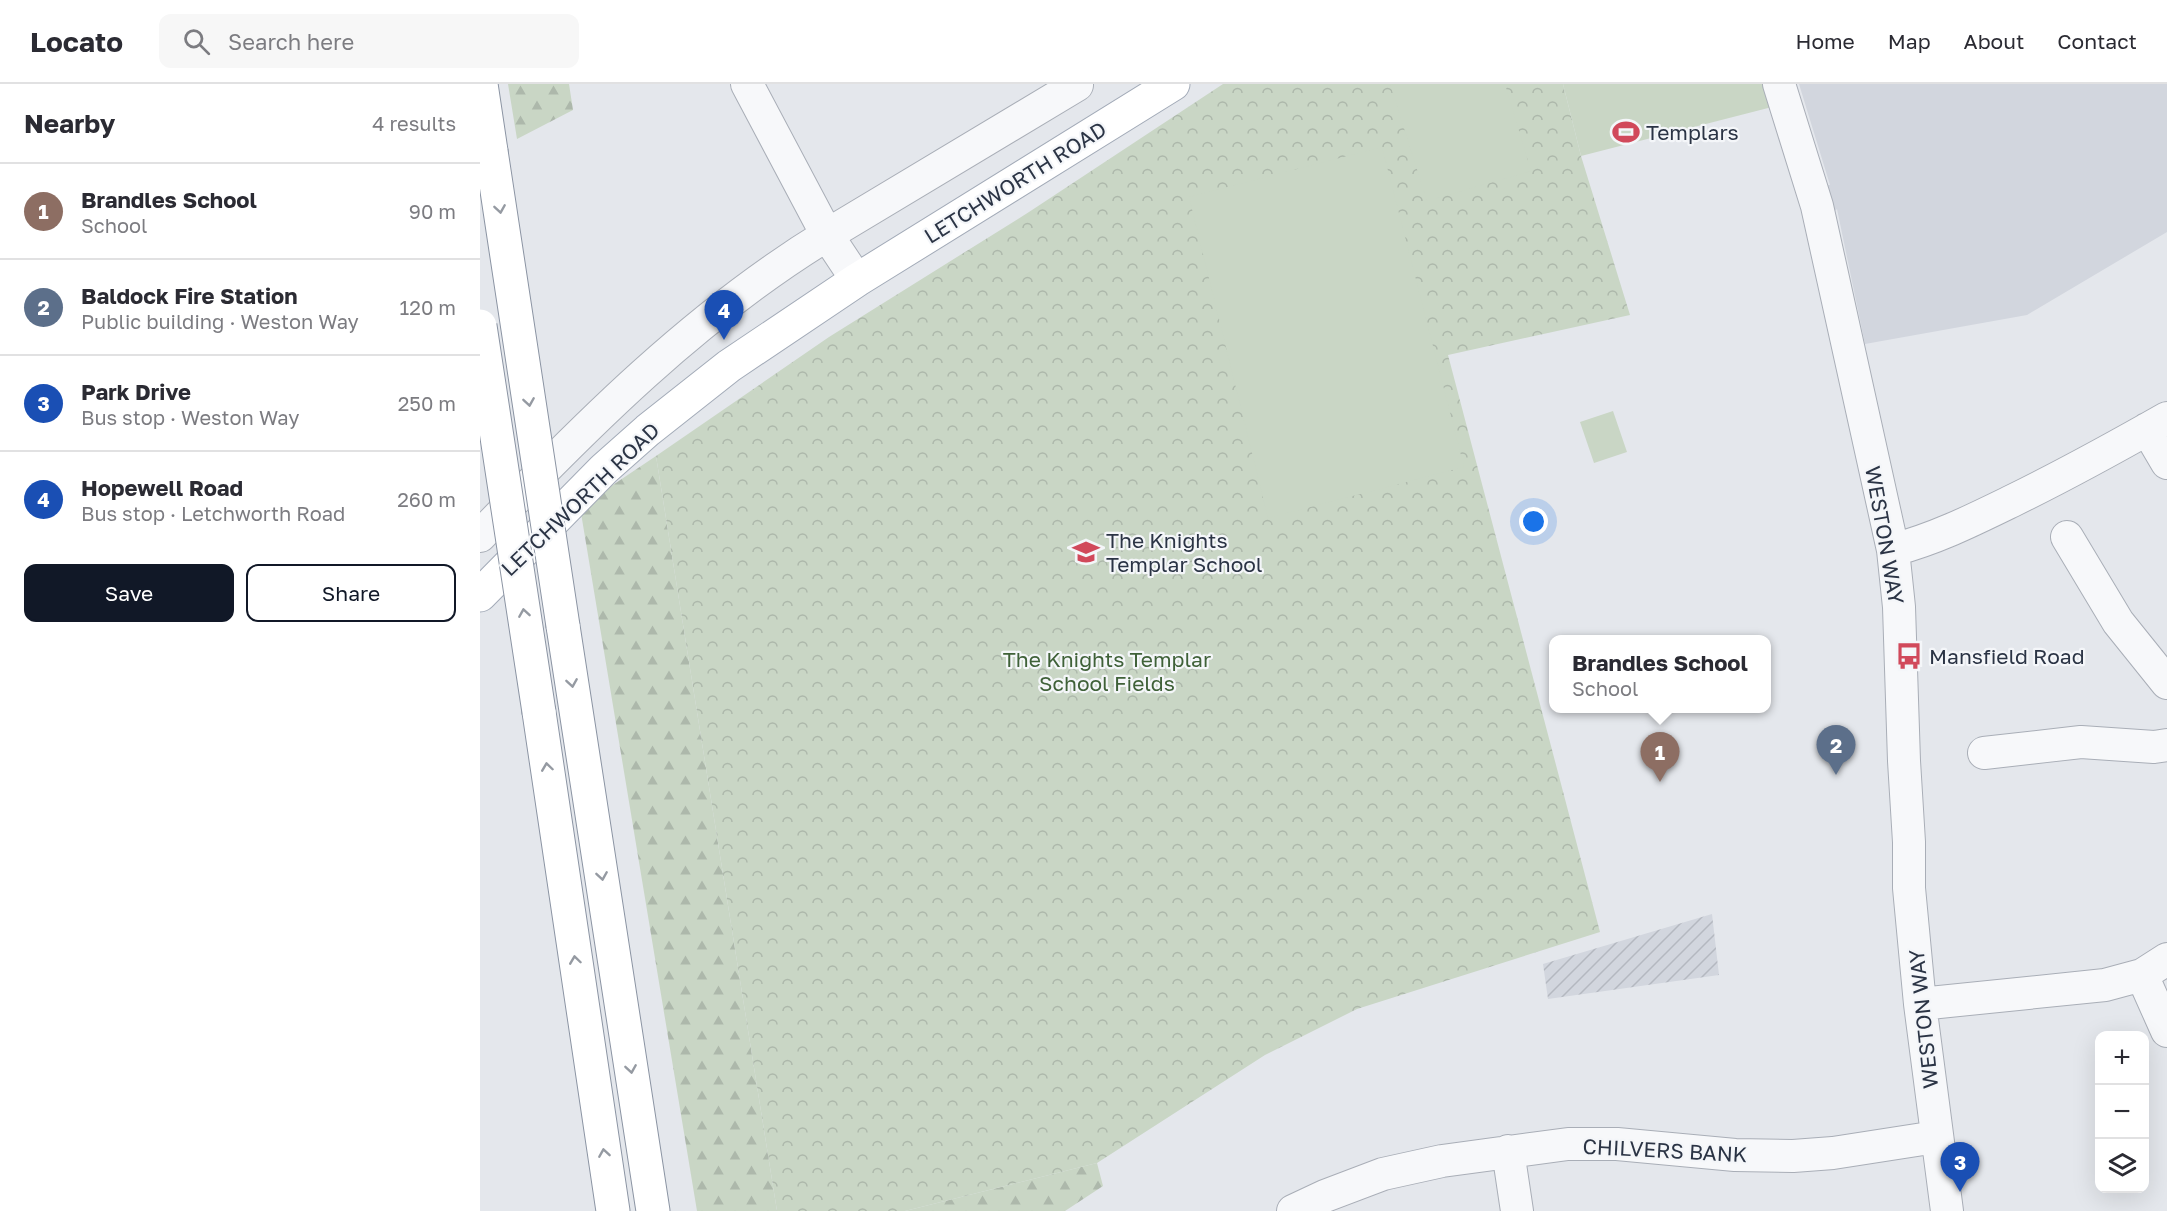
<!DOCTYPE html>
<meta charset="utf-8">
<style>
body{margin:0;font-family:"Golos Text",sans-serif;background:#f7f7f7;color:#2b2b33}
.controls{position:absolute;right:18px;bottom:18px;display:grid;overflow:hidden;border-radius:12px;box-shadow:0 6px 24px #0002}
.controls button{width:54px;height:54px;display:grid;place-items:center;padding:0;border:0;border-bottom:2px solid #e1e1e2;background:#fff;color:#2b2b33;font:30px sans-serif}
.you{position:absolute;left:1054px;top:438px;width:21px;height:21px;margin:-15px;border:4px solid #fff;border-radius:50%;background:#1a73e8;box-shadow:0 0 0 9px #1a73e833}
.badge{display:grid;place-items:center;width:39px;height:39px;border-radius:50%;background:#111827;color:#fff;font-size:20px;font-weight:700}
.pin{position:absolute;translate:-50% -50px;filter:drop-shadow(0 2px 3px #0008)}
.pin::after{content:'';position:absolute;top:32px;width:21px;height:18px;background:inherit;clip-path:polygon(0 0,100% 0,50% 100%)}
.popup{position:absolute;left:1069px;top:551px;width:222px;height:78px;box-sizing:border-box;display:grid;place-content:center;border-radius:12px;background:#fff;filter:drop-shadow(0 2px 4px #0005);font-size:20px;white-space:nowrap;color:#7c7c81}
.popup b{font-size:22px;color:#2b2b33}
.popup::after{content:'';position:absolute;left:50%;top:100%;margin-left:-12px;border:12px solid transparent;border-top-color:#fff}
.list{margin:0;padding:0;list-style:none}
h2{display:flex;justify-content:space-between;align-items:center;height:78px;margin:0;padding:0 24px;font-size:26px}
h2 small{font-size:20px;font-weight:400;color:#7c7c81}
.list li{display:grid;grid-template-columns:39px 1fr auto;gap:18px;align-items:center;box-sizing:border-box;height:96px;padding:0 24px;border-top:2px solid #e1e1e2}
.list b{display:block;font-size:22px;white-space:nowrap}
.list p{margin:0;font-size:20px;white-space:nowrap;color:#7c7c81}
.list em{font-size:20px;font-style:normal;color:#7c7c81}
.actions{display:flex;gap:12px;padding:18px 24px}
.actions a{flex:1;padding:14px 0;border:2px solid #111827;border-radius:12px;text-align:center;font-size:21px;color:#111827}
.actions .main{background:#111827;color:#fff}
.icon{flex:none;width:33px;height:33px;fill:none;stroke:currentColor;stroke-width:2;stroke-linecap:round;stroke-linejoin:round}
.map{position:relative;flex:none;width:1687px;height:1127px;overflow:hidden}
header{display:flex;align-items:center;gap:36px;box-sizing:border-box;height:84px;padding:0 30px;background:#fff;border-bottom:2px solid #e1e1e2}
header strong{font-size:28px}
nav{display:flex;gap:33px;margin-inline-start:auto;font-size:21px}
.search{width:420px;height:54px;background:#f7f7f7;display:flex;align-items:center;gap:15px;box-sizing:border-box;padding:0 21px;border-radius:12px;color:#7c7c81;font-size:22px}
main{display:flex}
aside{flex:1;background:#fff}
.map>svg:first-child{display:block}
.built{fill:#d2d6de}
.industrial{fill:url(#industrial-furrows)}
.forest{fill:url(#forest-firs)}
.park{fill:url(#park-crowns)}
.pitch{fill:#c9d6c5}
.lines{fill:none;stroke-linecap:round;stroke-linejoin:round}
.minor-casing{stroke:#a9aeb7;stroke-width:34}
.major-casing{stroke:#a3abb8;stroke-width:35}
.highway-casing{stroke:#8b94a3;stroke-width:35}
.minor{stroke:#f7f8fa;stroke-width:32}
.major{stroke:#fff;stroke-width:33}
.highway{stroke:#fff;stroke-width:33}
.highway-bridge-casing{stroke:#8b94a3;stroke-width:35;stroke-linecap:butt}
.highway-bridge{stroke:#fff;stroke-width:33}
.oneway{stroke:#959aa2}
.labels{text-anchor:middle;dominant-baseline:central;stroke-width:4.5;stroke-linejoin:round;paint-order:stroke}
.poi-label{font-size:21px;fill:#2b3445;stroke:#f4f6f9;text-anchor:start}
.street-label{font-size:21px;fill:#2b3445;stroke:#f4f6f9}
.park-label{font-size:21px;fill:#3f6138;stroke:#f4f6f9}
</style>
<header>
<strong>Locato</strong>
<div class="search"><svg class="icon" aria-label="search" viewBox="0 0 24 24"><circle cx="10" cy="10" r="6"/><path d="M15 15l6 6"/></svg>Search here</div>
<nav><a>Home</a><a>Map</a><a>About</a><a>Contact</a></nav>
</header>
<main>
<aside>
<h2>Nearby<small>4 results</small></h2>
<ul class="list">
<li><span class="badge" style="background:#8d6e63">1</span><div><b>Brandles School</b><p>School</p></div><em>90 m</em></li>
<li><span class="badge" style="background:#5c6f8a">2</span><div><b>Baldock Fire Station</b><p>Public building · Weston Way</p></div><em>120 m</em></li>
<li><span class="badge" style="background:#1a4fb4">3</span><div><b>Park Drive</b><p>Bus stop · Weston Way</p></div><em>250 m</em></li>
<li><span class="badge" style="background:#1a4fb4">4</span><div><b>Hopewell Road</b><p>Bus stop · Letchworth Road</p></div><em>260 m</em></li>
</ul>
<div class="actions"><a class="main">Save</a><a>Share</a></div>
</aside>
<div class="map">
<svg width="1687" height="1127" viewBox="0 0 1687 1127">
<defs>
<pattern id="industrial-furrows" width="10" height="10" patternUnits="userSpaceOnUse" patternTransform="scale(1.5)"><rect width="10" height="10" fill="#d2d6de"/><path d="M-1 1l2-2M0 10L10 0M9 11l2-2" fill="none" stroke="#b4b8c0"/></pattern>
<pattern id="forest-firs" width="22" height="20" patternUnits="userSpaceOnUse" patternTransform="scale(1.5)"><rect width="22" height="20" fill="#c9d6c5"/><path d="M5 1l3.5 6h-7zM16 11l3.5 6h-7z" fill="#adb8ab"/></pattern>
<pattern id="park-crowns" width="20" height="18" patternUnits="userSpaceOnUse" patternTransform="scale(1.5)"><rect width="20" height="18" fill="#c9d6c5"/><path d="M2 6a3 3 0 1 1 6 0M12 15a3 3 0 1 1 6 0" fill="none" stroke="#adb8ab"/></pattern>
</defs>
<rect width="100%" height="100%" fill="#e4e7ec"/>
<path class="built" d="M 1319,0 L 1687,0 L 1687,148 L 1547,231 L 1385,260 L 1357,125 L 1350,131 L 1346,101 L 1350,101 Z"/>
<path class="industrial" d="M 1232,830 L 1239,891 L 1068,915 L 1063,880 Z"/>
<path class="forest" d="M 28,0 L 89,0 L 93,26 L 37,55 Z
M 176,372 L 297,1127 L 217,1127 L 100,423 Z
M 617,1079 L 623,1102 L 585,1127 L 425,1127 Z"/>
<path class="park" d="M 743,0 L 1083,0 L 1101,72 L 1150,231 L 968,271 L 1120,848 L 877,925 L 785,971 L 617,1079 L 425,1127 L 297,1127 L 176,372 L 349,253 L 549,128 Z"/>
<path class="pitch" d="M 910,0 L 1025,0 L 1051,87 L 947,117 Z
M 1083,0 L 1284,0 L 1292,23 L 1101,72 Z
M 902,63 L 984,383 L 788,434 L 709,113 Z
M 1133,327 L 1147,368 L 1114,379 L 1100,338 Z"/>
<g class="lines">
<defs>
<path id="minor" d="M 267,0 L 347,151 L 377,196
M 1299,0 L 1337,122 L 1413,466 L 1419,523 L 1424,677 L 1429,758 L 1429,804 L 1440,920 L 1467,1127
M 1667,345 L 1687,379
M 0,452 C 106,341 216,231 347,151 L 597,1
M 1587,453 L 1638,538 L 1687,599
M 1413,466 C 1457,454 1491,437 1532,417 C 1585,391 1636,363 1687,334
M 1504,669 L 1601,658 L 1674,663 L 1687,661
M 1662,891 L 1687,947
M 1440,920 L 1625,901 L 1662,891 L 1687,875
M 1028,1067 L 1037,1127
M 813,1127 L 845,1112 L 903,1090 L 962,1077 L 1088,1060 L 1137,1060 L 1255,1071 L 1313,1072 L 1353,1069 L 1456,1053"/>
<path id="major" d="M 0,511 L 124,385 L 168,346 L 249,282 L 377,196 L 693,0"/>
<path id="highway" d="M 1,0 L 11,67
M 83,542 L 173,1127
M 59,628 L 133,1127"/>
</defs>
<use href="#minor" class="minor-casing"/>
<use href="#major" class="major-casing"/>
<use href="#highway" class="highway-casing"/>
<use href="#minor" class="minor"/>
<use href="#major" class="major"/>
<use href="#highway" class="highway"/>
<defs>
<path id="highway-bridge" d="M 11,67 L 83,542
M 0,242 L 59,628"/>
</defs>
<use href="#highway-bridge" class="highway-bridge-casing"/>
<use href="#highway-bridge" class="highway-bridge"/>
</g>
<defs><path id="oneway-chevron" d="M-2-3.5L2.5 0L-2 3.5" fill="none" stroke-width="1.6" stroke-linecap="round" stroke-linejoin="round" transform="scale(1.5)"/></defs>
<g class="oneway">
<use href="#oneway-chevron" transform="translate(20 125) rotate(81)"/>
<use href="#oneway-chevron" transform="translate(49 318) rotate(81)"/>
<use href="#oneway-chevron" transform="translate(44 529) rotate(-99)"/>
<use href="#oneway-chevron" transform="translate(92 599) rotate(81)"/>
<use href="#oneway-chevron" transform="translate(67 683) rotate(-98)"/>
<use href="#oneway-chevron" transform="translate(122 792) rotate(81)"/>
<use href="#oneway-chevron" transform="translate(95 876) rotate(-98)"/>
<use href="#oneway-chevron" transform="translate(151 985) rotate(81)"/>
<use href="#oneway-chevron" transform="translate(124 1069) rotate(-99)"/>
</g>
<defs>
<symbol id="stadium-bare" viewBox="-9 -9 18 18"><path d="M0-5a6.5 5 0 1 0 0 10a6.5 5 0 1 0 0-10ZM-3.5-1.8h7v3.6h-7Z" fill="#d1495b" stroke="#f4f6f9" stroke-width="2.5" paint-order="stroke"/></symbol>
<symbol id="school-bare" viewBox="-9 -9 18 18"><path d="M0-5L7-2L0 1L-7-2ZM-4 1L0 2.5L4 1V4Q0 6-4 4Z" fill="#d1495b" stroke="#f4f6f9" stroke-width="2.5" paint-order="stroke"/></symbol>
<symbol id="bus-bare" viewBox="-9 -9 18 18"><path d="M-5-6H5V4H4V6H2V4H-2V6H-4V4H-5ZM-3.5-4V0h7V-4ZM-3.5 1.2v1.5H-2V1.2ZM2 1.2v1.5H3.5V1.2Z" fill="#d1495b" stroke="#f4f6f9" stroke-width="2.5" paint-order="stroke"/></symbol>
</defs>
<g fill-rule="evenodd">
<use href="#stadium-bare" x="1127" y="29" width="38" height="38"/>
<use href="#school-bare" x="587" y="449" width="38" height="38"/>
<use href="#bus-bare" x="1410" y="553" width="38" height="38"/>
</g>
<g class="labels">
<g class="poi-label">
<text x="1166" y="48">Templars</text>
<text x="626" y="456">The Knights<tspan x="626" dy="24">Templar School</tspan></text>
<text x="1449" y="572">Mansfield Road</text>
</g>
<g class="street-label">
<text transform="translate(535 98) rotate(-32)">LETCHWORTH ROAD</text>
<text transform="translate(100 415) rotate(-44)">LETCHWORTH ROAD</text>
<text transform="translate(1405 451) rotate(80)">WESTON WAY</text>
<text transform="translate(1443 935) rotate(-96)">WESTON WAY</text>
<text transform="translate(1185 1066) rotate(3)">CHILVERS BANK</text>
</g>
<g class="park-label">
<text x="627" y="575">The Knights Templar<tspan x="627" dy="24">School Fields</tspan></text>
</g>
</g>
</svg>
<div class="controls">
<button>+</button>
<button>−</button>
<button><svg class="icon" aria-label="layers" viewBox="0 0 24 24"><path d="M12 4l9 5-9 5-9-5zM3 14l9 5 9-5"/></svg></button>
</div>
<div class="you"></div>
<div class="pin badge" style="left:1180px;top:698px;background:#8d6e63">1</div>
<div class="popup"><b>Brandles School</b>School</div>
<div class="pin badge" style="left:1356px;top:691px;background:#5c6f8a">2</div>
<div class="pin badge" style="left:1480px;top:1108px;background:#1a4fb4">3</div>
<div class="pin badge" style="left:244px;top:256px;background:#1a4fb4">4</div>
</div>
</main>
